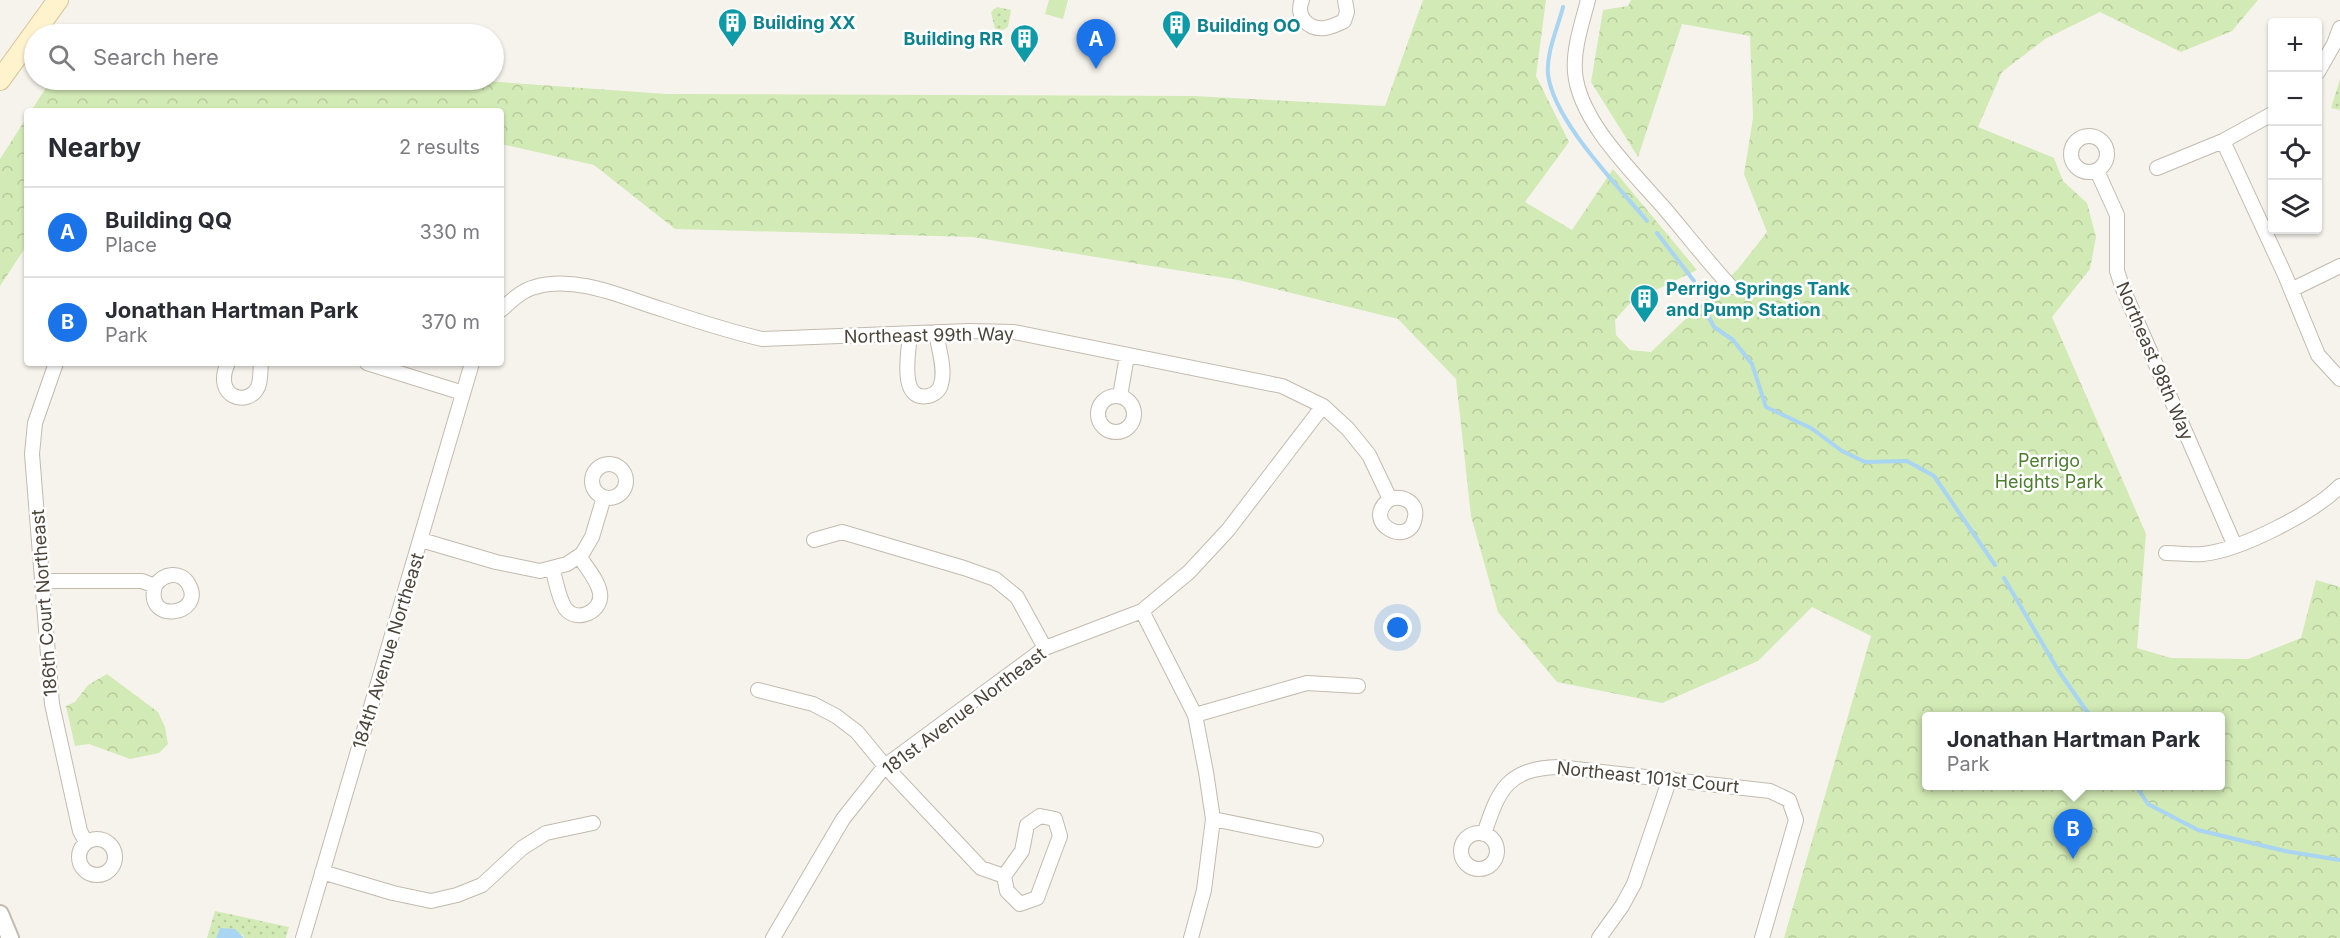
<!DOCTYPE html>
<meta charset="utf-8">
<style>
body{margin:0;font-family:Inter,sans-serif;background:#f7f7f7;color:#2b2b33}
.controls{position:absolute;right:18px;top:18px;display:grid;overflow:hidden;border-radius:6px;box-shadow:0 2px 4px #0004}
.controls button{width:54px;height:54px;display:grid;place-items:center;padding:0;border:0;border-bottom:2px solid #e1e1e2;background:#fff;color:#2b2b33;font:30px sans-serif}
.you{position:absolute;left:1398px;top:628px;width:21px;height:21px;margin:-15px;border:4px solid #fff;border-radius:50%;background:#1a73e8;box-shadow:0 0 0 9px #1a73e833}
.badge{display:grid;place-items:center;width:39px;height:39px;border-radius:50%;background:#1a73e8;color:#fff;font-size:20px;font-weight:700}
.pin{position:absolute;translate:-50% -50px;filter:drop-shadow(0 2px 3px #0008)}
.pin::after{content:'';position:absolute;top:32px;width:21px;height:18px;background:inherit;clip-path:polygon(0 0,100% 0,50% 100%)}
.popup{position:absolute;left:1922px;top:712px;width:303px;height:78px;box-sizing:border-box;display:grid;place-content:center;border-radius:6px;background:#fff;filter:drop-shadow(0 2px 4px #0005);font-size:20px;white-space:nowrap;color:#7c7c81}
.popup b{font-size:22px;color:#2b2b33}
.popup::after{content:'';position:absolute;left:50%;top:100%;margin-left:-12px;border:12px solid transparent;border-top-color:#fff}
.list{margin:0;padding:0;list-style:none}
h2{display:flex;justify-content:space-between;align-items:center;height:78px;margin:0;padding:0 24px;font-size:26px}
h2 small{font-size:20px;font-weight:400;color:#7c7c81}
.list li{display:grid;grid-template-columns:39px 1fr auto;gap:18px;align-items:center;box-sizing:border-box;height:90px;padding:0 24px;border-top:2px solid #e1e1e2}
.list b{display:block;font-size:22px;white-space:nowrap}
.list p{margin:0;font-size:20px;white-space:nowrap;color:#7c7c81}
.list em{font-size:20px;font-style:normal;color:#7c7c81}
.icon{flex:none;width:33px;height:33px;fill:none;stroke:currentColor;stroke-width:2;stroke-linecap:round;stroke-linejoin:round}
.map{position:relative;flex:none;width:2340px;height:938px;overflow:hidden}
.search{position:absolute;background:#fff;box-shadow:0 2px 4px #0004;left:24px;top:24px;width:480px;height:66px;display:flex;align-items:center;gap:15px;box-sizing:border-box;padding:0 21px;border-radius:33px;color:#7c7c81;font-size:22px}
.panel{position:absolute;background:#fff;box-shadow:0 2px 4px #0004;left:24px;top:108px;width:480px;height:258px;border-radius:6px}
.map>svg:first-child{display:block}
.green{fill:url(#green-dots)}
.forest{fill:url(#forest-crowns);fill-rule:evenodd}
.pitch{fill:#d2eab5}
.water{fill:#a9d4f2}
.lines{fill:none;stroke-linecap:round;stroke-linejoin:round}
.stream{stroke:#a9d4f2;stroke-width:4}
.minor-casing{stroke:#c2bbae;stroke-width:16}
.tertiary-casing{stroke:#c2bbae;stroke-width:20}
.secondary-casing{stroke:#d6c79b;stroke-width:22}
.minor{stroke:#fff;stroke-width:14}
.tertiary{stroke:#fff;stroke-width:16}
.secondary{stroke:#fff3cd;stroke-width:20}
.labels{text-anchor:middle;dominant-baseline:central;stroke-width:5;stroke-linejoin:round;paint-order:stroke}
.culture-label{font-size:18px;font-weight:bold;fill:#0d838f;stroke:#fff;text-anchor:start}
.street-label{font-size:18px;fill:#4b4439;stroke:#fff}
.park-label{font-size:18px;fill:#4a7f2a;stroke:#fff}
</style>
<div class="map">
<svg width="2340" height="938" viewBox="0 0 2340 938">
<defs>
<pattern id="green-dots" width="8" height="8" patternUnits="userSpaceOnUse" patternTransform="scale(1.5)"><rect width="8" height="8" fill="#d2eab5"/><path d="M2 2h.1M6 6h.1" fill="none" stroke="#b6ca9c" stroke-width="1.8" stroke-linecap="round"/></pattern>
<pattern id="forest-crowns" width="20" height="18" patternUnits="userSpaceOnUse" patternTransform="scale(1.5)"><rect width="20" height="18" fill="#d2eab5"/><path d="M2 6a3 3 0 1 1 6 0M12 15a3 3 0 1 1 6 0" fill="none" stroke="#b6ca9c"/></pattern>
</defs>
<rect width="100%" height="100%" fill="#f6f3ec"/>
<path class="green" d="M 997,7 L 1011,10 L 1008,27 L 1003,30 L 995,29 L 991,12 Z
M 2340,79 L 2340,110 L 2331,108 Z
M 215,911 L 289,927 L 286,938 L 244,938 L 243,935 L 220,928 L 216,938 L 207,938 Z"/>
<path class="forest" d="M 1423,0 L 1546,0 L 1536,76 L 1569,142 L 1525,202 L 1572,230 L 1613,169 L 1697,270 L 1631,302 L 1615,320 L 1616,335 L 1630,350 L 1651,352 L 1738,269 L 1767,232 L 1744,174 L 1753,118 L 1750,36 L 1682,24 L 1638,157 L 1591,82 L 1603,10 L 1628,6 L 1631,0 L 2258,0 L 2232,31 L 2181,52 L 2100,12 L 2045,39 L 2002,72 L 1978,127 L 2054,158 L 2063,181 L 2087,203 L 2096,237 L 2090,269 L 2052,317 L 2146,534 L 2137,648 L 2171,658 L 2248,659 L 2301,638 L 2316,580 L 2340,587 L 2340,938 L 1784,938 L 1871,636 L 1812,607 L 1758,661 L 1662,703 L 1557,682 L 1498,612 L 1471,516 L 1456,379 L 1398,319 L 1238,280 L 972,237 L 675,229 L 594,165 L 501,144 L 501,111 L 31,111 L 51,80 L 233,80 L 262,87 L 351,80 L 471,80 L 667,94 L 1193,96 L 1385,106 ZM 1926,716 L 2220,716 L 2220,786 L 1926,786 Z
M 27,117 L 27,245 L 0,286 L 0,159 Z
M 107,674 L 158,712 L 165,727 L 168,744 L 159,753 L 130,759 L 89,744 L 75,746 L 66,706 L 75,702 L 88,685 Z"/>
<path class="pitch" d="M 1049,0 L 1068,0 L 1063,19 L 1045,14 Z"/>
<path class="water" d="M 220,928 L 235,929 L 244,938 L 216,938 Z"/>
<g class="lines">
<path class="stream" d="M 1563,7 C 1558,27 1546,53 1548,74 C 1553,120 1617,185 1647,221
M 1657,233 L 1694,281
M 1703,306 L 1714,327 L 1733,340 L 1752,364 L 1766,407 L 1811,428 L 1842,451 L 1865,462 L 1907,461 L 1934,476 L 1995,565
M 2004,578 L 2058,670 L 2090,716
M 2136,786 L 2148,804 L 2198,830 L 2285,851 L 2340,860"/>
<defs>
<path id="minor" d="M 1302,0 C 1295,16 1308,30 1325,28 C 1332,27 1338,24 1344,21 L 1347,12 L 1345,0
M 1588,0 C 1582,23 1573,49 1575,72 C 1579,122 1635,174 1665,209 C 1687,235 1708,262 1731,287
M 2318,72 L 2334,44 L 2340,28
M2071 154a18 18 0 1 1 36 0a18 18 0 1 1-36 0Z
M 2223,141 L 2285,275 L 2318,355 L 2340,379
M 2157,168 L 2223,141 L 2272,114
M 2097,171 L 2117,215 L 2117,271 L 2123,289 L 2235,546
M 2291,290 L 2340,266
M 501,310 C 511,301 522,290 535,287 C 576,275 622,297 661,309 C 694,320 728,331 762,339 L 969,331 L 1014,332 L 1282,386 L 1323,406 L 1348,429 L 1369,455 L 1390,499 C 1359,522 1410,550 1415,517 C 1418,502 1402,495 1390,499
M 910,334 C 909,350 898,402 928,396 C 934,395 940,390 941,384 C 946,370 938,347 936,332
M 56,363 L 35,423 L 32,454 L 52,704 L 80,831 L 86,842
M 228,363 C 212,397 248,408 258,387 C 261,380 260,371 261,363
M 367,363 L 463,393
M1098 414a18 18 0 1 1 36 0a18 18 0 1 1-36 0Z
M 1120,396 L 1127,356
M592 481a17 17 0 1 1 34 0a17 17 0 1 1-34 0Z
M 421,540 L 496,562 L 540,571 L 567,564 L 582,554 L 592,537 L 604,497
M 814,540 L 842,532 L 964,568 L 995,579 L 1017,597 L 1045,648
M 2166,553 C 2178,553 2191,555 2203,554 C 2241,550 2313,513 2340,486
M 552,568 C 556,580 558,597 565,608 C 577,624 603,611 600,593 C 598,580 586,567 579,556
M 43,581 L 142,581 L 155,586 C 144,625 205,615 189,585 C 181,570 163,573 155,586
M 1142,611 L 1195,715 L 1206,772 L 1213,819 L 1204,890 L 1191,938
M 758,690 L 813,704 L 836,716 L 857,732 L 885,766 L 981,868 L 1004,876 L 1007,891 L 1020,904 L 1037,898 L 1060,836 L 1055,819 L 1040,816 L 1027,825 L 1022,851 L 1004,876
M 1195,715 L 1307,683 L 1358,686
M 1213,819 L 1316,840
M1461 851a18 18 0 1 1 36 0a18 18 0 1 1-36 0Z
M 1484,834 C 1499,789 1507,769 1558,767 L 1770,791 L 1789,800 L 1796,820 L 1762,938
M79 857a18 18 0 1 1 36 0a18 18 0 1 1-36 0Z
M 322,872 L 393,893 L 431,901 L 457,895 L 482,885 L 522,848 L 546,833 L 593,823
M 303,938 L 472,363
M 773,938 L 843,819 L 885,766 L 1045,648 L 1142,611 L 1189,572 L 1228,530 L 1323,406
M 1599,938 L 1622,906 L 1634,884 L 1670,778"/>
<path id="tertiary" d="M 0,914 L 10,938"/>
<path id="secondary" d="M 0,80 L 58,0"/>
</defs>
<use href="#minor" class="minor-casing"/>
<use href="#tertiary" class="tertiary-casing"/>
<use href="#secondary" class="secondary-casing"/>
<use href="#minor" class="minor"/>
<use href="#tertiary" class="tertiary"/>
<use href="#secondary" class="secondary"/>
</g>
<defs>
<symbol id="building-pin" viewBox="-11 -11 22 30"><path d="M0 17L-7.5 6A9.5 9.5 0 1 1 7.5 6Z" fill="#0f9aa8" stroke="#fff"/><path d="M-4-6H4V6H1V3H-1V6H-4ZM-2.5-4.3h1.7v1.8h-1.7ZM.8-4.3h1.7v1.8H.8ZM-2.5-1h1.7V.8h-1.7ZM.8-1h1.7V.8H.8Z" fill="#fff"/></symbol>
</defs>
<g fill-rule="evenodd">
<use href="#building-pin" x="716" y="6" width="33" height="45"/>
<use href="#building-pin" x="1160" y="8" width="33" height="45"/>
<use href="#building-pin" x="1008" y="22" width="33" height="45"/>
<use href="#building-pin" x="1628" y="282" width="33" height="45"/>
</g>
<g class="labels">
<g class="culture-label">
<text x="753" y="22">Building XX</text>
<text x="1197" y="25">Building OO</text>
<text x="1003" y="38" text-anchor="end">Building RR</text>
<text x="1666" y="288">Perrigo Springs Tank<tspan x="1666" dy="21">and Pump Station</tspan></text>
</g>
<g class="street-label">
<text transform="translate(929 335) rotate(-1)">Northeast 99th Way</text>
<text transform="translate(2155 361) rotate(67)">Northeast 98th Way</text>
<text transform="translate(44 603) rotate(-94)">186th Court Northeast</text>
<text transform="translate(388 651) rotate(-73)">184th Avenue Northeast</text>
<text transform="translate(964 711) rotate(-37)">181st Avenue Northeast</text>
<text transform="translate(1648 777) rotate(6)">Northeast 101st Court</text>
</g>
<g class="park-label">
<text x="2049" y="460">Perrigo<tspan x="2049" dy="21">Heights Park</tspan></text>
</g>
</g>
</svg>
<div class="controls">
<button>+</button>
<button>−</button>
<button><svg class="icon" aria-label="locate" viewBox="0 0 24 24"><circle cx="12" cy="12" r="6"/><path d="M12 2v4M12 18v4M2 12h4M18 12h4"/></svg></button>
<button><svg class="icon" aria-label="layers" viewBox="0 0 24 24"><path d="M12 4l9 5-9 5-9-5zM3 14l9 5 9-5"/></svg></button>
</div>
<div class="you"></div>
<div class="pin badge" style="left:1096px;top:69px">A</div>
<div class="pin badge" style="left:2073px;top:859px">B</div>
<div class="popup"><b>Jonathan Hartman Park</b>Park</div>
<div class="search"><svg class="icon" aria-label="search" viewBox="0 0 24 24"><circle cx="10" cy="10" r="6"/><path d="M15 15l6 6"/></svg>Search here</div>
<section class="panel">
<h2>Nearby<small>2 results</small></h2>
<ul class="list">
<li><span class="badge">A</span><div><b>Building QQ</b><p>Place</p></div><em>330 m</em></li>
<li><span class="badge">B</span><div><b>Jonathan Hartman Park</b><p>Park</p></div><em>370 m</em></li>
</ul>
</section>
</div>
